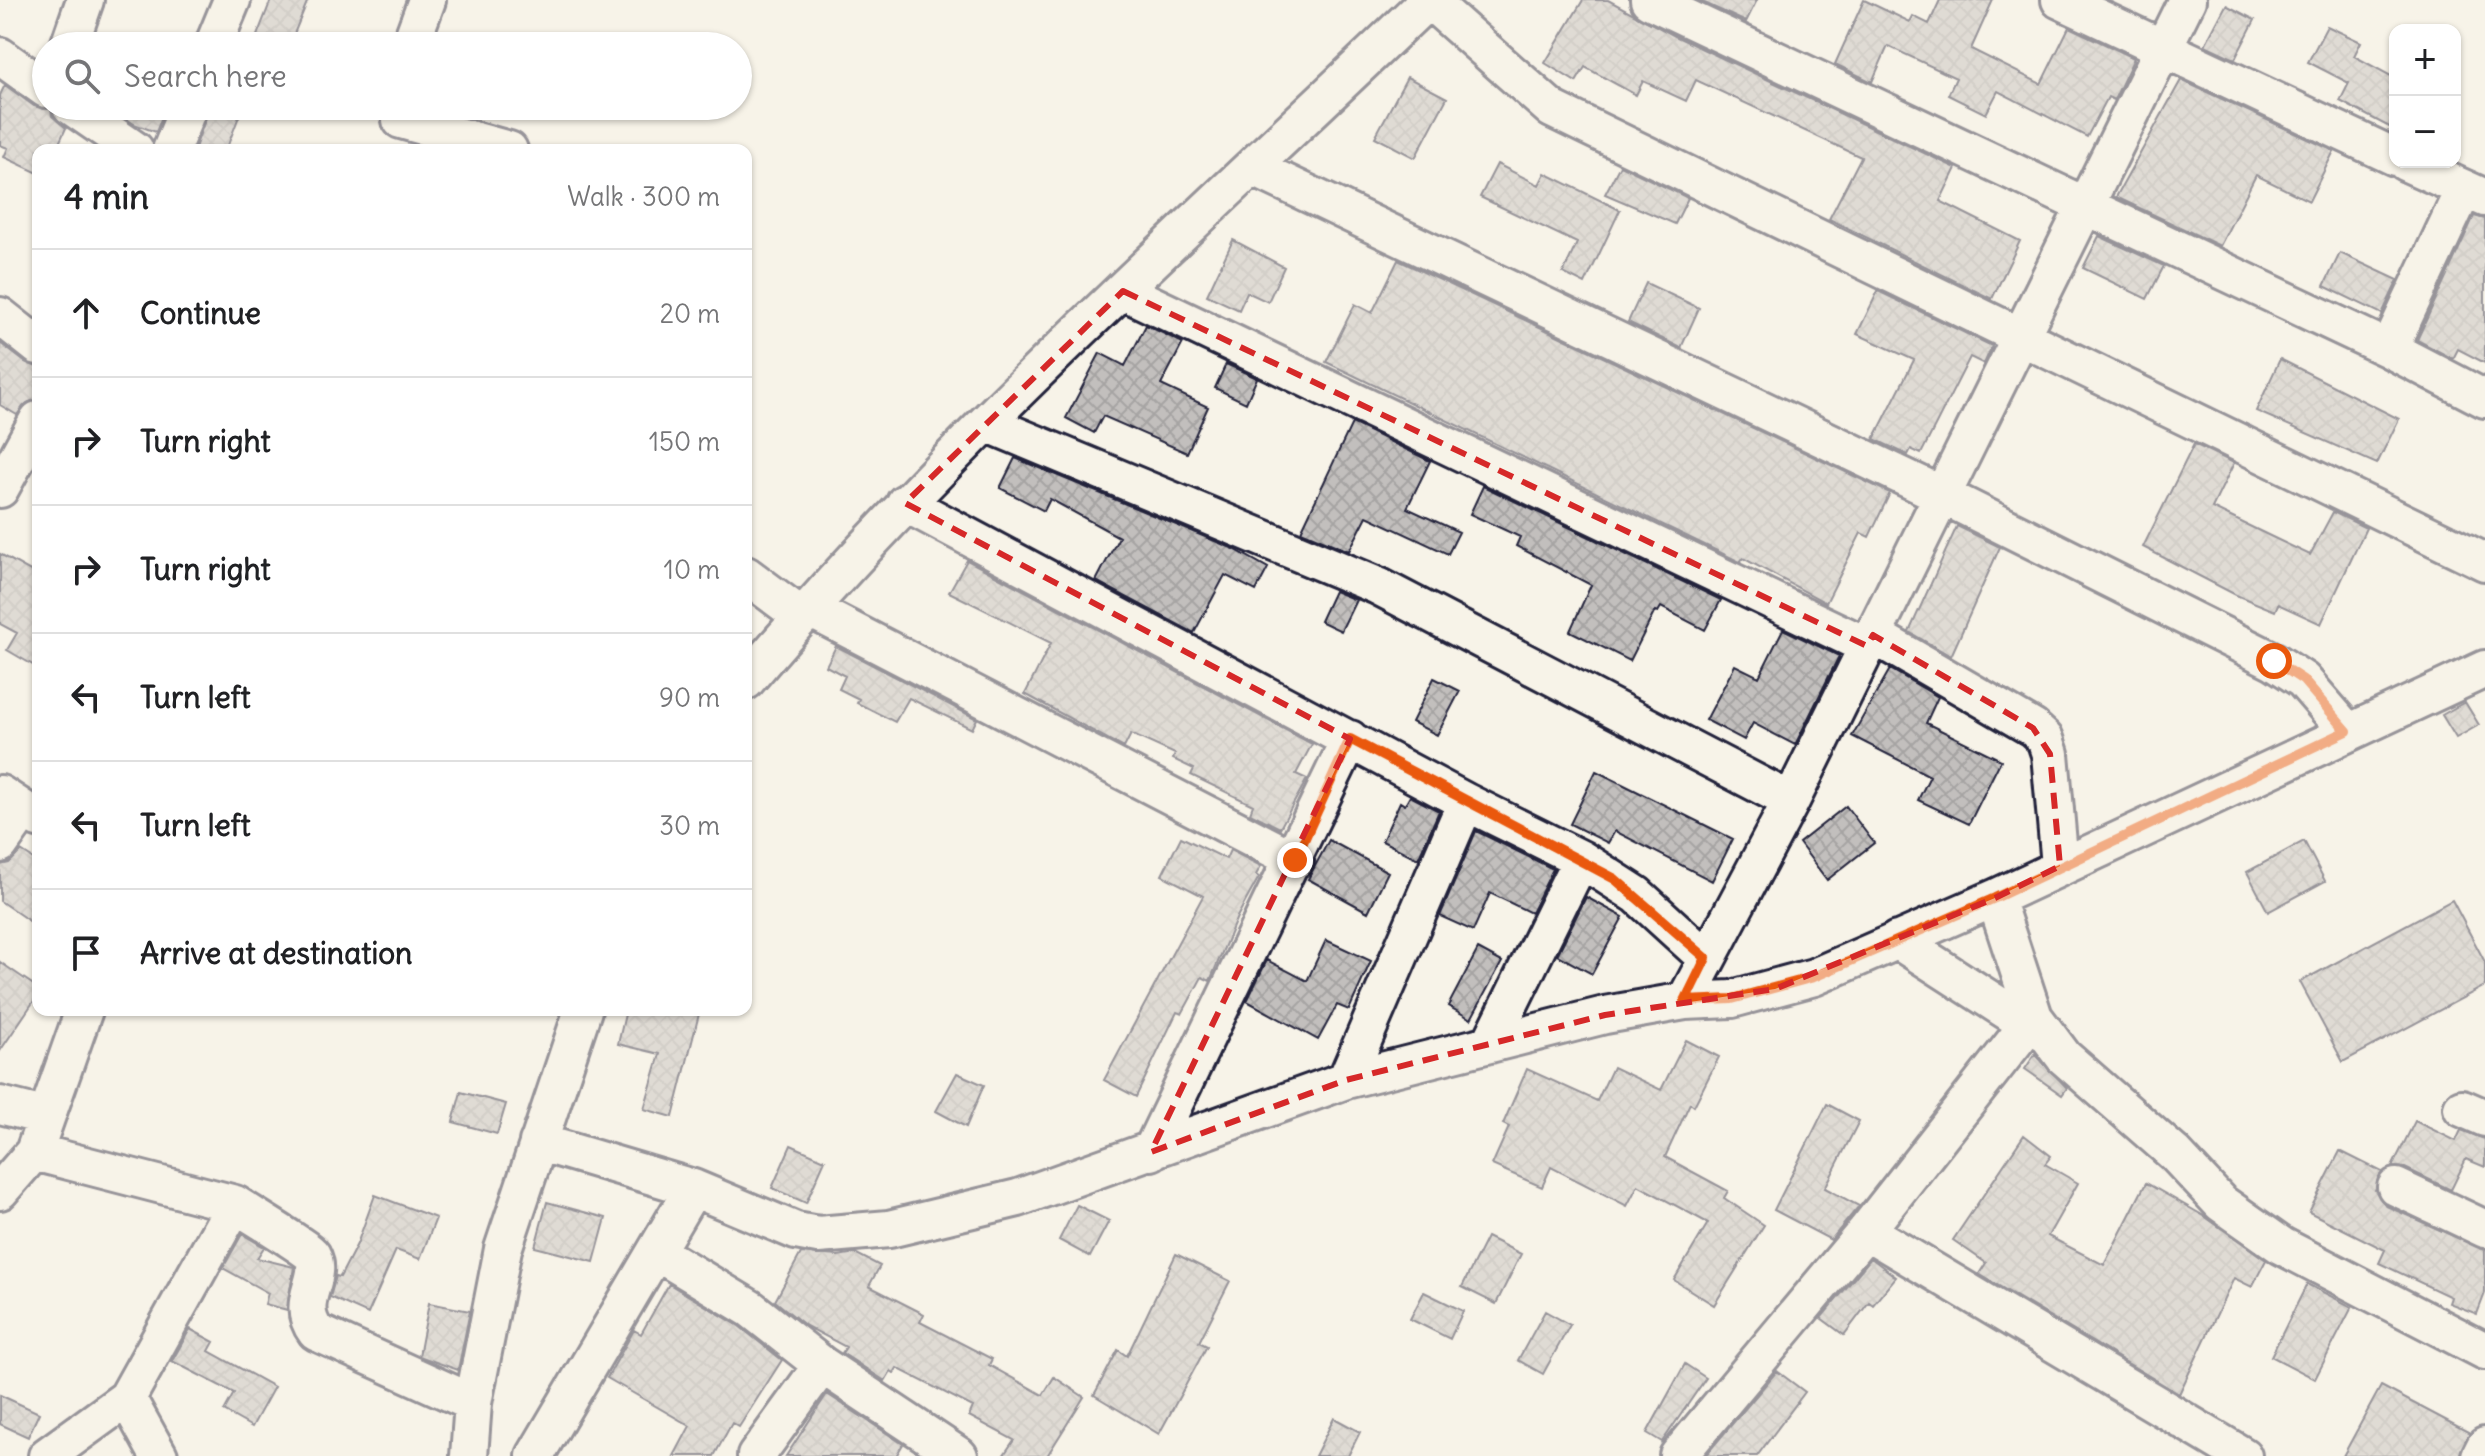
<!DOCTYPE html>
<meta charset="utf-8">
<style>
body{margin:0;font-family:Delius,sans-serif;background:#f2f2f2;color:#202124}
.controls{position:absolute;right:24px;top:24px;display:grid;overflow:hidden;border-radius:16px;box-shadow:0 2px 6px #0004}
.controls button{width:72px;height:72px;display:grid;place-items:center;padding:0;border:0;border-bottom:2px solid #e0e0e0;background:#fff;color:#202124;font:40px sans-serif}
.stop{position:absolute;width:24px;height:24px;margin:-18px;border:6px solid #ea580c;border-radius:50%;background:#fff}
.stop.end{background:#ea580c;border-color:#fff;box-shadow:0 2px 8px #0008}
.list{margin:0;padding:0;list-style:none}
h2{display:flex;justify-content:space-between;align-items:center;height:104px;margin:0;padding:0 32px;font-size:34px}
h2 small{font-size:26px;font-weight:400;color:#757577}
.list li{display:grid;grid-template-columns:52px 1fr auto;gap:24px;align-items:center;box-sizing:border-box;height:128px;padding:0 32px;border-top:2px solid #e0e0e0}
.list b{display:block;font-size:30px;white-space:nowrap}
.list em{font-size:26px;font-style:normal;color:#757577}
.icon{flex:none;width:44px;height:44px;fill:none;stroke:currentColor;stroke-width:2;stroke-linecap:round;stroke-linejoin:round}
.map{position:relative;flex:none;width:2485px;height:1456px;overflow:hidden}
.search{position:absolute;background:#fff;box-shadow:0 2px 6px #0004;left:32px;top:32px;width:720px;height:88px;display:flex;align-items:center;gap:20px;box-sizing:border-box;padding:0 28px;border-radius:44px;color:#757577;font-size:30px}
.panel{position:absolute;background:#fff;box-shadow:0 2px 6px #0004;left:32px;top:144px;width:720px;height:872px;border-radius:16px}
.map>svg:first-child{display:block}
.building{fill:url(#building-cross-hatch);stroke:#22223b;stroke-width:2}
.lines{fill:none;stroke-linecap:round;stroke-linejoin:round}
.minor-casing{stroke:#22223b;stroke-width:42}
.minor{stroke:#f7f3e8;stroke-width:36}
.route{stroke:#ea580c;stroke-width:10}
.marked{fill:none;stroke:#d62828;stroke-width:6;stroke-dasharray:16 10;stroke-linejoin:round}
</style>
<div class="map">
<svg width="2485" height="1456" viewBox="0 0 2485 1456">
<defs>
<pattern id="building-cross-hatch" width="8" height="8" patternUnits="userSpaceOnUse" patternTransform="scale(2)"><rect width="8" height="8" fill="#c2bfbd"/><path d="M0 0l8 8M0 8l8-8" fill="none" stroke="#a6a4a3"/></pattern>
</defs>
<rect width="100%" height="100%" fill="#f7f3e8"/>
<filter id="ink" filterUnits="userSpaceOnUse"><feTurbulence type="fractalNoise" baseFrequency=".0125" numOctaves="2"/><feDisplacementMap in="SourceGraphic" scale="16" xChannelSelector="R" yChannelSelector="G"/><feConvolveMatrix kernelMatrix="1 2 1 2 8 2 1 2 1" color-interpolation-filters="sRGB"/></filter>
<g filter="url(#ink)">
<path class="building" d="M 271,0 L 308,0 L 289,46 L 253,46 Z
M 1583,0 L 1608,0 L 1675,36 L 1956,168 L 1940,201 L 2020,241 L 1992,299 L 1829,219 L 1861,157 L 1696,80 L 1686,101 L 1643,81 L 1636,95 L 1585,67 L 1576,82 L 1545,63 Z
M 1698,0 L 1757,0 L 1746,22 Z
M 1864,0 L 1910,22 L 1913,16 L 1929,24 L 1940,0 L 1993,0 L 1971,49 L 2041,84 L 2069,27 L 2134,58 L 2114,100 L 2108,97 L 2087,137 L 1998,91 L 1986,114 L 1948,95 L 1956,78 L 1888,46 L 1872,82 L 1835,64 Z
M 2226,5 L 2255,20 L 2235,59 L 2205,45 Z
M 2327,26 L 2361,42 L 2354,56 L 2395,78 L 2395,130 L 2340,101 L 2349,83 L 2308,62 Z
M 1407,77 L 1447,98 L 1415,158 L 1375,137 Z
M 2181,80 L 2334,151 L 2309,201 L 2256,175 L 2220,246 L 2116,197 Z
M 5,85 L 34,106 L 51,109 L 52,116 L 66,128 L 56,150 L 38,150 L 38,173 L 4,157 L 8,148 L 0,145 L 0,95 Z
M 108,106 L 166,106 L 156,132 L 134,124 Z
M 210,106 L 243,106 L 226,150 L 195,148 Z
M 1497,164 L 1539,185 L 1545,173 L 1620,210 L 1585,284 L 1563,273 L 1577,243 L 1480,197 Z
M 1620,165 L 1688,198 L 1675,224 L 1605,194 Z
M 2474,216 L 2485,219 L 2485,363 L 2458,349 L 2453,359 L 2417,340 Z
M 2099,236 L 2164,266 L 2147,299 L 2083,268 Z
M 1233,240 L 1284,267 L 1268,302 L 1247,292 L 1239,310 L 1207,295 Z
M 2340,253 L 2398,280 L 2382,314 L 2324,286 Z
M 1398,260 L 1890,493 L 1869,537 L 1861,533 L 1826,603 L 1743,558 L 1740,562 L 1326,362 L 1355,304 L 1372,313 Z
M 1646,283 L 1699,308 L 1681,348 L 1628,322 Z
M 1878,291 L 1992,346 L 1984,364 L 1970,357 L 1921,454 L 1911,449 L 1908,455 L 1874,439 L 1914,360 L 1857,334 Z
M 1146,325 L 1183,343 L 1161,385 L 1208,407 L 1187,453 L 1103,416 L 1094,433 L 1066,418 L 1100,353 L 1125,366 Z
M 0,343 L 25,362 L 38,367 L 38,399 L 27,403 L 17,415 L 0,405 Z
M 2280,359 L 2399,419 L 2377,464 L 2256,411 Z
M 1226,364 L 1257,378 L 1246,403 L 1215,388 Z
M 1352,423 L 1430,461 L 1407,508 L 1459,532 L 1448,554 L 1367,516 L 1349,551 L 1301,531 Z
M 2194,444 L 2234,463 L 2212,508 L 2270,536 L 2310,555 L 2333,512 L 2366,528 L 2321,624 L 2278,604 L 2275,611 L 2236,595 L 2143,547 Z
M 1015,458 L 1234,549 L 1268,568 L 1256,591 L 1225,575 L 1194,633 L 1096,581 L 1119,537 L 1050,499 L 1044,511 L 1000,488 Z
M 1483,486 L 1721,600 L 1705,630 L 1661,607 L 1658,612 L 1655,611 L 1630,661 L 1570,631 L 1591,585 L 1516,546 L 1520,537 L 1470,514 Z
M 1957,526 L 2000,547 L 1951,656 L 1909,632 Z
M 0,554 L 38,575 L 38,668 L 7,650 L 17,633 L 0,624 Z
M 967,560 L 1312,744 L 1296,774 L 1307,779 L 1280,828 L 1250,813 L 1253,805 L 1191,775 L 1194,769 L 1173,759 L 1175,754 L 1131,734 L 1124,748 L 1025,694 L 1051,643 L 949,592 Z
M 1334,591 L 1356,600 L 1341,631 L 1320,621 Z
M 1783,629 L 1839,656 L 1795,745 L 1753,723 L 1744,740 L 1706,720 L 1735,665 L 1759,677 Z
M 836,646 L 977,719 L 972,729 L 909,698 L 895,722 L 857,703 L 859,699 L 839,689 L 845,676 L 826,666 Z
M 1890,669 L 1938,697 L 1926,723 L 2001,760 L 1969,824 L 1918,800 L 1930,776 L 1852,736 Z
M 1434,678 L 1460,691 L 1437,735 L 1412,722 Z
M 2465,702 L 2479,725 L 2456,738 L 2442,715 Z
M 1596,771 L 1733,839 L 1712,881 L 1615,831 L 1608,843 L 1570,824 Z
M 1410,796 L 1439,811 L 1418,859 L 1382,841 L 1400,802 L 1405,805 Z
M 1846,806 L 1874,843 L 1827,880 L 1799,843 Z
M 1476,831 L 1553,869 L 1531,913 L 1490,893 L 1473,931 L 1440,916 Z
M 1181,837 L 1226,859 L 1230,850 L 1261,866 L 1256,875 L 1259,877 L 1237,917 L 1210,981 L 1202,977 L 1182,1014 L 1177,1012 L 1136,1097 L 1104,1080 L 1203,896 L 1162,875 Z
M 1329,840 L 1388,872 L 1368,912 L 1308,879 Z
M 2304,841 L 2325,881 L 2268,912 L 2247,872 Z
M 21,851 L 38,862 L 38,927 L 0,901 L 0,865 L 9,863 Z
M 1586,897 L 1623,917 L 1592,974 L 1557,955 Z
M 2452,900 L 2485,962 L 2485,986 L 2343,1062 L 2300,982 Z
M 1326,940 L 1371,961 L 1349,1010 L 1337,1005 L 1318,1040 L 1247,1001 L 1267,960 L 1307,981 Z
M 1478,949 L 1502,962 L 1471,1019 L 1448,1006 Z
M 0,962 L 38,988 L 38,995 L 0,1051 Z
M 626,1010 L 700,1010 L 673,1117 L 644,1109 L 660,1054 L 618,1044 Z
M 1686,1040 L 1719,1057 L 1694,1106 L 1690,1103 L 1665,1157 L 1728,1191 L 1724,1198 L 1764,1225 L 1714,1305 L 1674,1280 L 1708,1223 L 1638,1185 L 1627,1206 L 1551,1167 L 1542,1187 L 1492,1165 L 1509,1127 L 1503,1124 L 1527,1069 L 1597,1101 L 1613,1067 L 1661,1090 Z
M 2035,1054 L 2067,1088 L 2062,1095 L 2025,1069 Z
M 957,1073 L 984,1085 L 966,1127 L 936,1111 Z
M 461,1092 L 506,1104 L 497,1134 L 453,1122 Z
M 1827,1104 L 1859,1121 L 1825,1188 L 1859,1206 L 1831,1240 L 1774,1210 Z
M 2415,1121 L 2456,1141 L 2461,1130 L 2485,1139 L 2485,1167 L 2466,1159 L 2451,1190 L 2405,1168 L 2392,1167 Z
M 2024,1135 L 2051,1156 L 2045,1164 L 2078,1183 L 2048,1236 L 2104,1265 L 2146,1183 L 2204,1216 L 2266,1260 L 2252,1287 L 2234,1278 L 2179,1394 L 1979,1274 L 1986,1263 L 1953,1240 Z
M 791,1145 L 825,1160 L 806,1203 L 772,1188 Z
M 2340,1151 L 2382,1172 L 2375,1190 L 2386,1206 L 2485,1250 L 2485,1293 L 2477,1314 L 2449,1303 L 2451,1297 L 2379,1263 L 2385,1250 L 2309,1212 Z
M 375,1195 L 436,1218 L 420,1259 L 396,1250 L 368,1314 L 330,1297 L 336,1276 L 340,1277 L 357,1244 Z
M 547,1202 L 606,1218 L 594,1262 L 535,1247 Z
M 1077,1205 L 1109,1221 L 1090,1257 L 1059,1240 Z
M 242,1234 L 264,1247 L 257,1258 L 294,1267 L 287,1310 L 265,1304 L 268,1293 L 223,1268 Z
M 1487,1237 L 1521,1254 L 1496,1304 L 1462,1287 Z
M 801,1253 L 838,1256 L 855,1253 L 880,1266 L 869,1286 L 924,1314 L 920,1322 L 992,1359 L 989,1365 L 1043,1395 L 1054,1377 L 1084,1397 L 1047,1456 L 1003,1456 L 1014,1440 L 969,1416 L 973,1407 L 897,1368 L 894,1373 L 891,1371 L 885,1381 L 842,1353 L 846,1347 L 806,1326 L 775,1301 Z
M 1176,1254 L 1230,1281 L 1199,1342 L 1207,1346 L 1159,1434 L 1094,1395 L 1118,1350 L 1127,1356 Z
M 1871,1258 L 1896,1277 L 1873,1305 L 1869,1302 L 1844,1335 L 1821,1318 Z
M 669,1284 L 739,1326 L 782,1360 L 739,1427 L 732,1423 L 714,1456 L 674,1456 L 690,1426 L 607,1378 L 634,1330 L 641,1334 Z
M 2307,1284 L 2352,1307 L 2315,1379 L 2271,1356 Z
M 1424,1292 L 1463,1311 L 1450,1339 L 1410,1319 Z
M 429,1303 L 470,1311 L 458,1370 L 419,1356 Z
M 1545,1311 L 1570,1325 L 1543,1374 L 1518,1360 Z
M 190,1329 L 214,1342 L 209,1351 L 274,1387 L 252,1427 L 224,1411 L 234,1393 L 172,1361 Z
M 1685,1364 L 1706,1378 L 1662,1442 L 1647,1433 Z
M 1777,1371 L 1805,1392 L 1757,1456 L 1705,1456 Z
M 2381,1386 L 2470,1433 L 2459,1456 L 2343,1456 Z
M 827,1394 L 903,1444 L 896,1456 L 786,1456 Z
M 0,1395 L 39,1413 L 28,1437 L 0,1424 Z
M 1334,1418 L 1360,1432 L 1348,1456 L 1315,1456 Z"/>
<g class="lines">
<defs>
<path id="minor" d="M 1429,0 L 1552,109 L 2485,562
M 1649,0 L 2389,349 L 2485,399
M 2060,0 L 2395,157
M 2187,0 L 1791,801 L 1685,1001 L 1732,999 L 1814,977 L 1995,898 L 2485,669
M 69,46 L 85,0
M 213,46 L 232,0
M 410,46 L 427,0
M 0,56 L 46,89
M 71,106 L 135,150
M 401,120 L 509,150
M 171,150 L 189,106
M 2405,162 L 2485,198
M 1254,168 L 1942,495 L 2274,661 L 2303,680 L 2347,731
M 1123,291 L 1867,646
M 0,316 L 38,346
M 2389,349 L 2464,189
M 986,423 L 1378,586 L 1791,801
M 0,489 L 38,420
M 905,503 L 1466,802 L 1581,859 L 1637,895 L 1706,958
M 746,575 L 801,616
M 808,608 L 1295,860
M 1873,635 L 2033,728 L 2045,739 L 2050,754 L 2060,866
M 746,681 C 954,436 1197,222 1428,0
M 0,794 L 38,819
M 0,844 L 24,810
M 1995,898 L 2034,1017 L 2064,1057 L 2175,1154 L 2221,1203 L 2282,1246 L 2485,1351
M 1897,940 L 2029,1025
M 1490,1044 L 1581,859
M 1346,1080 L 1466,802
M 0,1105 L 44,1116
M 2462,1108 L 2485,1118
M 538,1142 L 693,1188
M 34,1152 L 235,1204 L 127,1398 L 47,1456
M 1151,1152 L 1350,739
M 2396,1187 L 2485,1229
M 0,1191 L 34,1152 L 84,1010
M 235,1204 C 247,1212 310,1250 312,1255 C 325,1279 293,1301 316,1332 L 473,1403
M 1866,1231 L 2243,1456
M 658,1253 L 751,1309 L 822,1365 L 959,1456
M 127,1398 L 159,1456
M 469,1456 L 473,1403 L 503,1249 L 583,1010
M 535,1456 L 693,1188 L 796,1231 L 818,1235 L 889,1229 L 1018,1198 L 1346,1080 L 1605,1015 L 1685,1001
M 756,1456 L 822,1365
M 1678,1456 L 1866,1231 L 2034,1017
M 2480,1456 L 2485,1446"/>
</defs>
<use href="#minor" class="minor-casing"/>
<use href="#minor" class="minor"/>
</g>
</g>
<g class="lines" filter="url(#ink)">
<path class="route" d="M 1295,860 L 1350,739 L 1615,879 L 1706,958 L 1685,1001 L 1732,999 L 1814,977 L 1995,898 L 2347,731 L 2303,680 L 2274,661"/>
</g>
<path d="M0 0H2485V1456H0ZM 1123,291 L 1867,646 L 1873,635 L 2033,728 L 2050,754 L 2060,866 L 1995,898 L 1775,989 L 1605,1015 L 1346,1080 L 1151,1152 L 1350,739 L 905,503 Z" fill="#f7f3e8" fill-opacity=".55" fill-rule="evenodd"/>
<path class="marked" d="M 1123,291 L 1867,646 L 1873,635 L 2033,728 L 2050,754 L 2060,866 L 1995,898 L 1775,989 L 1605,1015 L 1346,1080 L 1151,1152 L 1350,739 L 905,503 Z"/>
</svg>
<div class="controls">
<button>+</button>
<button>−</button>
</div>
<div class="stop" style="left:2274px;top:661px"></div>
<div class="stop end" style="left:1295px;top:860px"></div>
<div class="search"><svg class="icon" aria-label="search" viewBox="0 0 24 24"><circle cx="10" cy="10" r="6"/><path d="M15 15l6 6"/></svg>Search here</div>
<section class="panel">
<h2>4 min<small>Walk · 300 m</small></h2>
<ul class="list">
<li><svg class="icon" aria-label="ahead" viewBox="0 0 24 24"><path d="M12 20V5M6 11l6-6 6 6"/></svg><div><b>Continue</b></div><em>20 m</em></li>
<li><svg class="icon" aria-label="right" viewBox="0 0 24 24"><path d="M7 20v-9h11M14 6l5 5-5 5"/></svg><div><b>Turn right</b></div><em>150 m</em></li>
<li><svg class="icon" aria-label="right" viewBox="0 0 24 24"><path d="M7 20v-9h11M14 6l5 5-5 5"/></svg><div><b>Turn right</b></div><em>10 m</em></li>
<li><svg class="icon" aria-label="left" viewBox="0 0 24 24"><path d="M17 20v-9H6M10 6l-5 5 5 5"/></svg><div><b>Turn left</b></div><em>90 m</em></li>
<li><svg class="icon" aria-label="left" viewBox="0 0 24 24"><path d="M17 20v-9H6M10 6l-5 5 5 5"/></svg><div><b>Turn left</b></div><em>30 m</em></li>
<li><svg class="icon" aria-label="arrive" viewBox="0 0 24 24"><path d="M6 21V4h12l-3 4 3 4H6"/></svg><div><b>Arrive at destination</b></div></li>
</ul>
</section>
</div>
